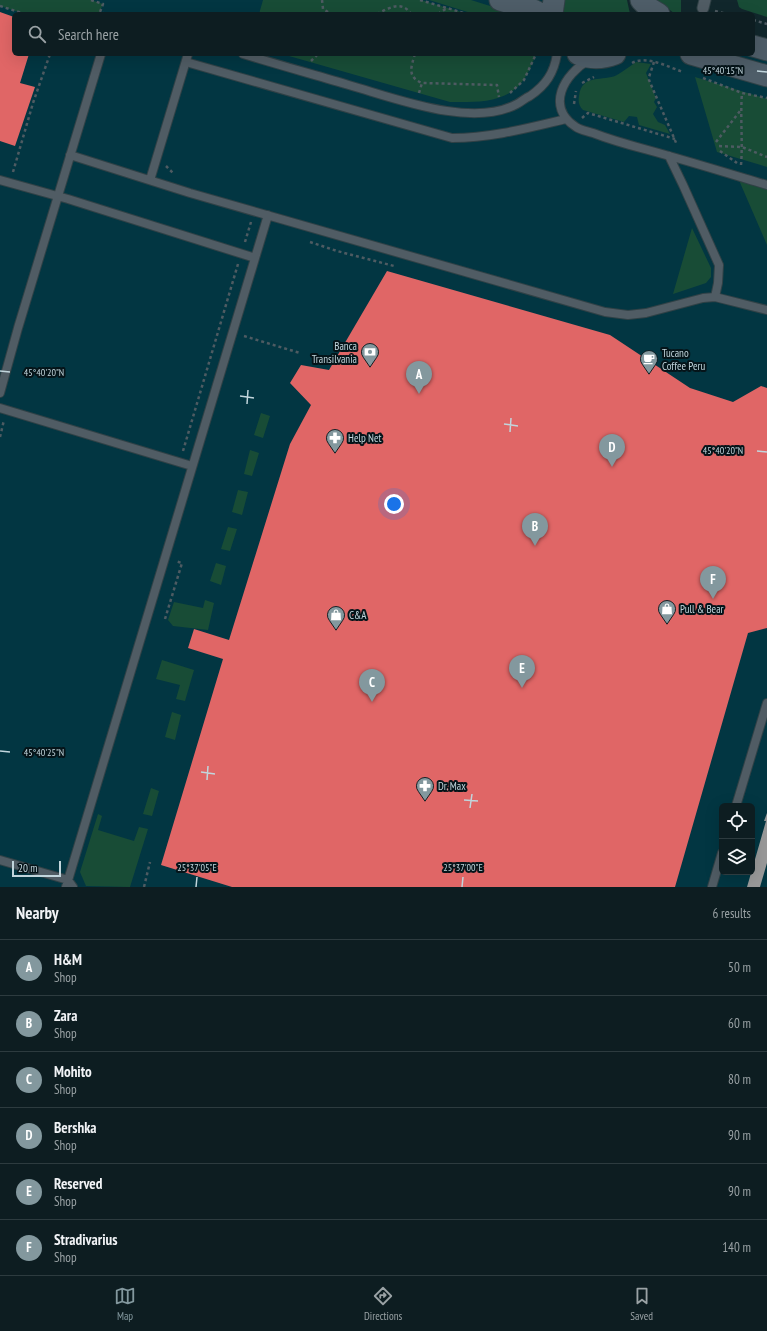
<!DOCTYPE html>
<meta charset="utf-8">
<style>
body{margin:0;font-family:"PT Sans Narrow",sans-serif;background:#1b2a2e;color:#f1f3f6}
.controls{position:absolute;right:12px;bottom:12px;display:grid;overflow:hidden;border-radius:6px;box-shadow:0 4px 16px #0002}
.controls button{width:36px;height:36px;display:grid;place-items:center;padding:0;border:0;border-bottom:1px solid #2d3b3f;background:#0d1d21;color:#f1f3f6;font:20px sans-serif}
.scale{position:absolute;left:12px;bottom:10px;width:49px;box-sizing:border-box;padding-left:4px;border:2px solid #c1d5dc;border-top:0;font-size:11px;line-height:14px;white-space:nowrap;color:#c1d5dc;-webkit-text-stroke:3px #051419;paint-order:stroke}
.you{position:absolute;left:394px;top:504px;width:14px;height:14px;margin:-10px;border:3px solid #fff;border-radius:50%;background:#1a73e8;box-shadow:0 0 0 6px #1a73e833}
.badge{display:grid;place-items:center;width:26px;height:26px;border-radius:50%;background:#83989e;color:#fff;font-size:13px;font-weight:700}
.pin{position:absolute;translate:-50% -33px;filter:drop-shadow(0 1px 2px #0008)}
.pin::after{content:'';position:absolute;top:21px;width:14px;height:12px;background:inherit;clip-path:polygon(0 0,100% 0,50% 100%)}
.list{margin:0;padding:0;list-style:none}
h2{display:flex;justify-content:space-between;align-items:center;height:52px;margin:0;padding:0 16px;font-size:17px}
h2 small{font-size:13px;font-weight:400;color:#9aa2a5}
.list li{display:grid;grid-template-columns:26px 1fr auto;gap:12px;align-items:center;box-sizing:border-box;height:56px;padding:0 16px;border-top:1px solid #2d3b3f}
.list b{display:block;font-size:15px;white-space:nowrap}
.list p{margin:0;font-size:13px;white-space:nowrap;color:#9aa2a5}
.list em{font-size:13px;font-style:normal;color:#9aa2a5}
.icon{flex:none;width:22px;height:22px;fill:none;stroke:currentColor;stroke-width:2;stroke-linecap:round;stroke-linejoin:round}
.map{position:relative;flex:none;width:767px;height:887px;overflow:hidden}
.search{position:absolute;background:#0d1d21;box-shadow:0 4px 16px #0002;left:12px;right:12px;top:12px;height:44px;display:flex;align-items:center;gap:10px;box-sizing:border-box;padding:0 14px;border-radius:6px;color:#9aa2a5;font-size:15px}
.sheet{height:388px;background:#0d1d21}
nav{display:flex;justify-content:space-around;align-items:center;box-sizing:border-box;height:56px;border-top:1px solid #2d3b3f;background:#0d1d21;font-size:11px;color:#9aa2a5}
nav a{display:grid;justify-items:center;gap:2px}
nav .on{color:#83989e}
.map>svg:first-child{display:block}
.built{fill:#023642;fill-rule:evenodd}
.green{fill:#184c36}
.shops{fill:#e06666}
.industry{fill:#999}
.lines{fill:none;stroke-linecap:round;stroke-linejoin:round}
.service-casing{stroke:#304146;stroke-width:10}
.pedestrian-casing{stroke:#304146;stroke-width:13}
.secondary-casing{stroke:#304146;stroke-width:23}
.path{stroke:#4e5b62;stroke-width:2.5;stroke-dasharray:3 3;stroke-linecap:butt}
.service{stroke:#505c64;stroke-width:8}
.pedestrian{stroke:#505c64;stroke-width:11}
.secondary{stroke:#4e5d68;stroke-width:21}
.ticks{fill:none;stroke:#c1d5dc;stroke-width:1.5}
.labels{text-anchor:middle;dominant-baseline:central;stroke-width:4;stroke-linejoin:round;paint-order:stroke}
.poi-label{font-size:11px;fill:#c1d5dc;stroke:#051419;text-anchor:start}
.ticks-label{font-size:10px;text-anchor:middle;fill:#c1d5dc;stroke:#051419;stroke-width:4;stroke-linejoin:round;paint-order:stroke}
</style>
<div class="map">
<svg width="767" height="887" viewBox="0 0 767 887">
<rect width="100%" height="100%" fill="#11272c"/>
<path class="built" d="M 0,0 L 589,0 L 637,14 L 14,14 L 14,54 L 753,54 L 767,52 L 767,887 L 0,887 ZM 722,806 L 752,806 L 752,872 L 722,872 Z"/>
<path class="green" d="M 0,0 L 91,0 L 103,4 L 99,14 L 25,14 L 0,6 Z
M 263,0 L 421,0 L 468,14 L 259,14 Z
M 429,0 L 471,0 L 516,14 L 474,14 Z
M 565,0 L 627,0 L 630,14 L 562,14 Z
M 657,0 L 681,0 L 681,14 L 675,14 Z
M 737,0 L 767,0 L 767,17 L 742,9 L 739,7 Z
M 282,54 L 536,54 C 533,62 529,72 524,79 C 508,104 475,102 450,102 Z
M 636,62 L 651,64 L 646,73 L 656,98 L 654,102 L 657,107 L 653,114 L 658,122 L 665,125 L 670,134 L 639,125 L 637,117 L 629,116 L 624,122 L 583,110 C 579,106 578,102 579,96 C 582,73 603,82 617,75 C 624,71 630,66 636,62 Z
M 695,77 L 767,99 L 767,167 L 717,152 Z
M 738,178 L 767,187 L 767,245 L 764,238 Z
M 692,228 L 711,268 L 711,277 L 706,283 L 673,294 Z
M 261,413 L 270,416 L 263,438 L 254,435 Z
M 250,450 L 259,453 L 252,476 L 244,474 Z
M 238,490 L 248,492 L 242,515 L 232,512 Z
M 228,527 L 237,529 L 230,551 L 221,549 Z
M 216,563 L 226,566 L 221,585 L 210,581 Z
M 205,600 L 214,603 L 208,630 L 173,626 L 168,620 L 174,602 L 203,608 Z
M 162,660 L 194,670 L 185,701 L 176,699 L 180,685 L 156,679 Z
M 172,712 L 181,715 L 175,740 L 165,737 Z
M 151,788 L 159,791 L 152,816 L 143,814 Z
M 98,814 L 102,816 L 98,830 L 134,841 L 139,827 L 148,829 L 130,887 L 86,886 L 80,872 Z"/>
<path class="shops" d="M 0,12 L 14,17 L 14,54 L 29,54 L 20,83 L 35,87 L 15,146 L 0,141 Z
M 387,271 L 610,335 L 690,388 L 733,402 L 761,386 L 767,388 L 767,628 L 748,633 L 675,887 L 232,887 L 161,865 L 223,659 L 188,648 L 194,629 L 229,640 L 290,444 L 311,405 L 290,383 L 301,365 L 329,370 Z"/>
<path class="industry" d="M 767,813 L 767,863 L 760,887 L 747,887 L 766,821 L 764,821 Z"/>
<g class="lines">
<defs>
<path id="service" d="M 243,54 C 279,65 315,75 352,86 C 397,99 473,128 517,104 C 521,102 525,98 530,96 C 546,85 554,73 557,54
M 589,60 C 564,74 545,107 576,127 C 580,130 587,131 593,133 C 611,140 629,145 648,150 C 688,161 727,173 767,185
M 186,62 L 452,138 C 491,138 528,128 566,119
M 70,155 L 190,193 L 605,312 L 628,315 L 646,313 L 703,298 L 715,297 L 767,310
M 669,156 L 683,185 L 719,265 L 718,283 L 715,297
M 0,180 L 68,199 L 255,258
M 150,180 L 188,54
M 0,393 L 18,328 L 101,54
M 0,408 L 192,466
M 736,806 L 767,703
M 0,860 L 68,880 L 73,887
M 66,887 L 268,215
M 712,887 L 722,853"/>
<path id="pedestrian" d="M 703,8 L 705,0"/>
<path id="secondary" d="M 500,0 L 533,10 L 541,14
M 641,0 L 649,8 L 659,14
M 552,14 L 554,0
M 753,46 L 767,50
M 578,54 C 590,59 602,59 615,54
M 691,54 L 767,76"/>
</defs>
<use href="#service" class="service-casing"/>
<use href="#pedestrian" class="pedestrian-casing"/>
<use href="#secondary" class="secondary-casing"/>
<path class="path" d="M 91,0 L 103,4 L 100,12 L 106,14
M 322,0 L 323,9 L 331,14
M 420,0 L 467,14
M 0,6 L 25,14
M 715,11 L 727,14
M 377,14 C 389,8 402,0 411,14
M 438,14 L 447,8
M 753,20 L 767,24
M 415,54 C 411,67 407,77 422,83 L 497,85 L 499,97
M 311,61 L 318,54
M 654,62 L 649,77 L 649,80 L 677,145
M 632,63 C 647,55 668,67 683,72
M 703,78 L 742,93 L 767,98
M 582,83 L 594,77
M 419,93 L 422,83
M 510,93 L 524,80 L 536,54
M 574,104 L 576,91
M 582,118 L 588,113 L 675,139
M 716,142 L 740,111
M 719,146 L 742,147 L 767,157
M 720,151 L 737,163
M 741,165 C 743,141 740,117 742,93
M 166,166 L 174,174
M 13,172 L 33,103 L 50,54
M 245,242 L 251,222
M 310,242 L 337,251 L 394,266
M 244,336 L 300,353
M 0,437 L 4,420
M 183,451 L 238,264
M 165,619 L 182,563 L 175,561
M 144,887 L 150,862"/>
<use href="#service" class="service"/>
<use href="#pedestrian" class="pedestrian"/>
<use href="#secondary" class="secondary"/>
</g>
<path class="ticks" d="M 757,71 L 767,72M 0,371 L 10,372M 240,396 L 254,398M 247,404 L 248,390M 504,424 L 518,426M 510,432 L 511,418M 757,451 L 767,452M 0,751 L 10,752M 201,772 L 215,774M 207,780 L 208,766M 464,800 L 478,801M 470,808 L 472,794M 196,887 L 197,877M 462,887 L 463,877"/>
<defs>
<symbol id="bank-pin" viewBox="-11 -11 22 30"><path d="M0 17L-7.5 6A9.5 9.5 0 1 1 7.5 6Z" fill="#83989e" stroke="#051419"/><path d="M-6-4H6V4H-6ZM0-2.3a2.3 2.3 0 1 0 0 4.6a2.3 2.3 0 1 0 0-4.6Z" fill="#fff"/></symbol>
<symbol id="cafe-pin" viewBox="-11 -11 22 30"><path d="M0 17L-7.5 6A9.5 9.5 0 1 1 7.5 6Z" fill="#83989e" stroke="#051419"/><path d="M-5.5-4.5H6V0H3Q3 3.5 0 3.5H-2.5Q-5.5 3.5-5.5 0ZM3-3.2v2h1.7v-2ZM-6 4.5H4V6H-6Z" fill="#fff"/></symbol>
<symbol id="pharmacy-pin" viewBox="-11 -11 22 30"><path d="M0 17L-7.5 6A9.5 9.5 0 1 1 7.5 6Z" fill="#83989e" stroke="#051419"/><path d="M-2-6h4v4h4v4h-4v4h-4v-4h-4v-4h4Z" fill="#fff"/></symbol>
<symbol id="shop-pin" viewBox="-11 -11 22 30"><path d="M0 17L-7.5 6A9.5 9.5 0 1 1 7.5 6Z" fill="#83989e" stroke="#051419"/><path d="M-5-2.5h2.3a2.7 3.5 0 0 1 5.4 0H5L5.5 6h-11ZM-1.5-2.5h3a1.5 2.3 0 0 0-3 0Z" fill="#fff"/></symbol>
</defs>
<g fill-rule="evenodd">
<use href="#bank-pin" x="360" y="342" width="20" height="27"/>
<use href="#cafe-pin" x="639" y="349" width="20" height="27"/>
<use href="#pharmacy-pin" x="325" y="428" width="20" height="27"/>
<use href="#shop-pin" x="657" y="599" width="20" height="27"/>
<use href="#shop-pin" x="326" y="605" width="20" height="27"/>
<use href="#pharmacy-pin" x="415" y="776" width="20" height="27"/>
</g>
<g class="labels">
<g class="poi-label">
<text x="357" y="346" text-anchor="end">Banca<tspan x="357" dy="13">Transilvania</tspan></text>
<text x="662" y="353">Tucano<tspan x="662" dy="13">Coffee Peru</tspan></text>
<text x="348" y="438">Help Net</text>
<text x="680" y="609">Pull &amp; Bear</text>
<text x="349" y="615">C&amp;A</text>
<text x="438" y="786">Dr. Max</text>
</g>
</g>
<g class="ticks-label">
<text x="723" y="74">45°40'15"N</text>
<text x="44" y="376">45°40'20"N</text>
<text x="723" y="454">45°40'20"N</text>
<text x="44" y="756">45°40'25"N</text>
<text x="197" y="871">25°37'05"E</text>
<text x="463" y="871">25°37'00"E</text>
</g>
</svg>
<div class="controls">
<button><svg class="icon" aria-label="locate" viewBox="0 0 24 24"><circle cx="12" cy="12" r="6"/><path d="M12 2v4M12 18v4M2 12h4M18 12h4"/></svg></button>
<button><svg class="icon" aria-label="layers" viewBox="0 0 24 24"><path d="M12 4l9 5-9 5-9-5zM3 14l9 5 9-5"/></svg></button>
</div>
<div class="scale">20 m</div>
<div class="you"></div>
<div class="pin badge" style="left:419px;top:394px">A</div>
<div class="pin badge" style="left:535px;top:546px">B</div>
<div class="pin badge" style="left:372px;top:702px">C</div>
<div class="pin badge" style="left:612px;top:467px">D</div>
<div class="pin badge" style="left:522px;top:688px">E</div>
<div class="pin badge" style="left:713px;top:599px">F</div>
<div class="search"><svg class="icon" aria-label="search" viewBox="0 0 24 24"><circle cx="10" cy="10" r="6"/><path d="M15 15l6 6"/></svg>Search here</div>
</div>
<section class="sheet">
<h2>Nearby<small>6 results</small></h2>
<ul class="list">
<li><span class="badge">A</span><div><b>H&amp;M</b><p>Shop</p></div><em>50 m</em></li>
<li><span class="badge">B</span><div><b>Zara</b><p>Shop</p></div><em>60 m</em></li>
<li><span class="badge">C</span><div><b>Mohito</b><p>Shop</p></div><em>80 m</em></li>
<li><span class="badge">D</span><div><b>Bershka</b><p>Shop</p></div><em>90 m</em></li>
<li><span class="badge">E</span><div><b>Reserved</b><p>Shop</p></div><em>90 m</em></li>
<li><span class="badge">F</span><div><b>Stradivarius</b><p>Shop</p></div><em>140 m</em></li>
</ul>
</section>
<nav>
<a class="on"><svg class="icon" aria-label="map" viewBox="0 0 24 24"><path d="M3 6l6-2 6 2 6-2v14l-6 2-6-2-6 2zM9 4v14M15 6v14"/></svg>Map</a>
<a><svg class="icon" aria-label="directions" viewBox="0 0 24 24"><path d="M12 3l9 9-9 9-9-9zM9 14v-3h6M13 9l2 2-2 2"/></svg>Directions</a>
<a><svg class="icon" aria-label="saved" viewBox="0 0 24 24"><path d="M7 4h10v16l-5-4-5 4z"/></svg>Saved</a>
</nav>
